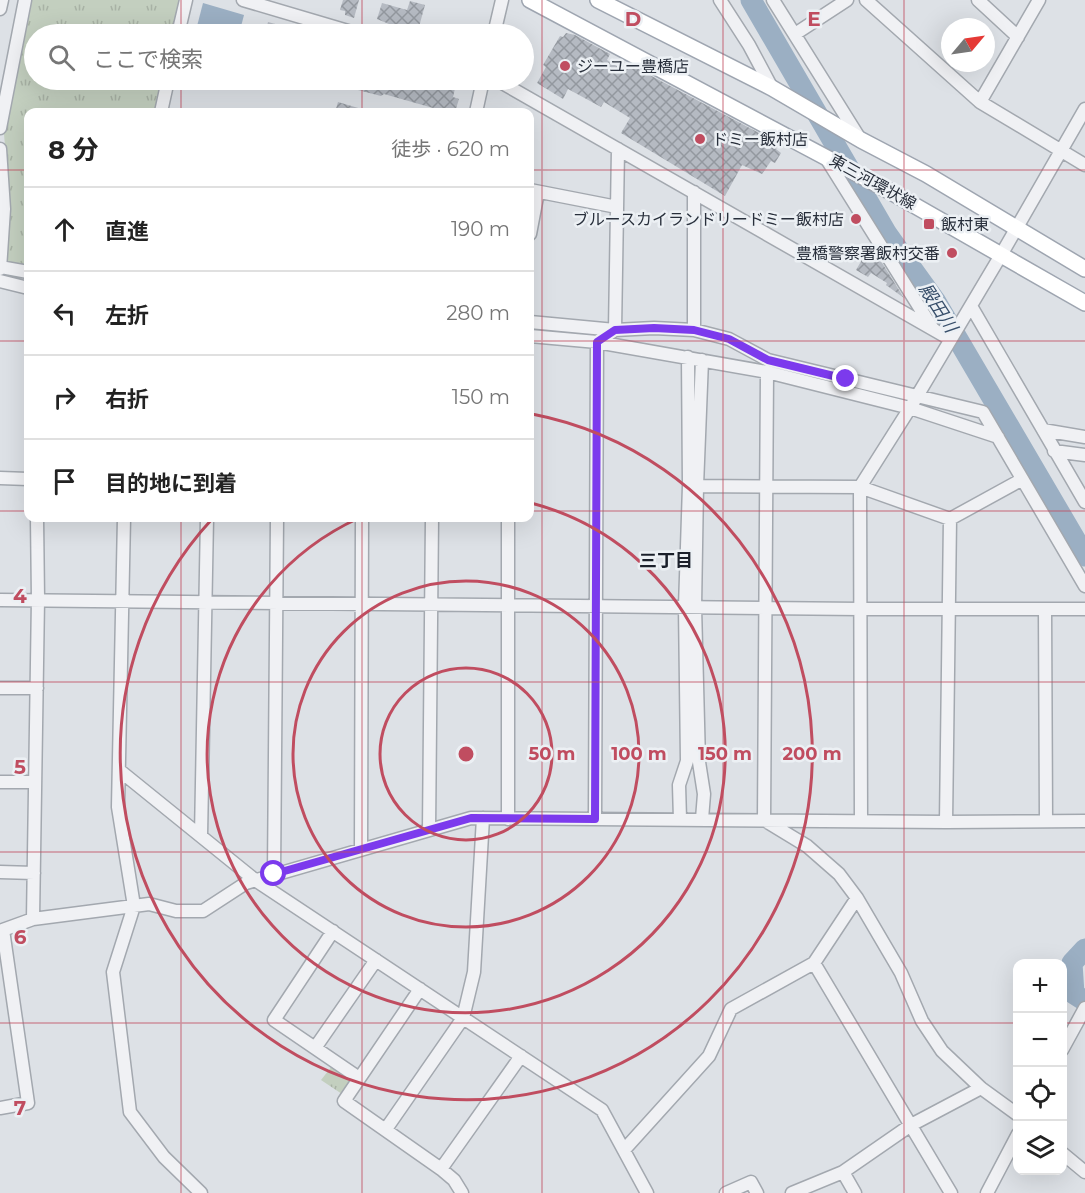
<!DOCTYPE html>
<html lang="ja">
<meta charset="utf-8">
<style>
body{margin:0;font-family:Montserrat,"Noto Sans JP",sans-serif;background:#f6f6f6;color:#222}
.controls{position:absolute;right:18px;bottom:18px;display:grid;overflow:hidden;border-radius:12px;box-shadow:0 6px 24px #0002}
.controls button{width:54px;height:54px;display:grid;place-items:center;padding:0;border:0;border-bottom:2px solid #e0e0e0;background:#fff;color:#222;font:30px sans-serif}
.compass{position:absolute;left:941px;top:18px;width:54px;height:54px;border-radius:50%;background:#fff;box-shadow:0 6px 24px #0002;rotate:61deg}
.stop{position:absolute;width:18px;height:18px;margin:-14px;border:4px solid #7c3aed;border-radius:50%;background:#fff}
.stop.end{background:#7c3aed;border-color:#fff;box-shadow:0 2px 6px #0008}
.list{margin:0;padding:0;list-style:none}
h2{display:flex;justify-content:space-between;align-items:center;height:78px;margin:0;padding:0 24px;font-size:26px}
h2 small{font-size:20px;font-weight:400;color:#767676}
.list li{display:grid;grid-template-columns:39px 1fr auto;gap:18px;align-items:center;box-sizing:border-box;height:84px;padding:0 24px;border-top:2px solid #e0e0e0}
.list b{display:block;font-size:22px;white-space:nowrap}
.list em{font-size:20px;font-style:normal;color:#767676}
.icon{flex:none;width:33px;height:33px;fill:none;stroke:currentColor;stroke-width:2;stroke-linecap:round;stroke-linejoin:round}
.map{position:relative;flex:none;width:1085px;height:1193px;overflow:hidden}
.search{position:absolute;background:#fff;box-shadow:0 6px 24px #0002;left:24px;top:24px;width:510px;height:66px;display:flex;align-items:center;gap:15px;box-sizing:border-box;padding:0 21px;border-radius:33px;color:#767676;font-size:22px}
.panel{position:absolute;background:#fff;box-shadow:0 6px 24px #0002;left:24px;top:108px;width:510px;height:414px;border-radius:12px}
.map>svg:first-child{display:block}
.park{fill:url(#park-tufts)}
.water{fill:#9bafc3}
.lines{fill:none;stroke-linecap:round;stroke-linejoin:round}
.river{stroke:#9bafc3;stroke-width:21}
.building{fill:url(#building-cross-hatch)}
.minor-casing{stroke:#a3a8af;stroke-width:15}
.major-casing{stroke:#9ea5b0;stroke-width:18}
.minor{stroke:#f0f1f4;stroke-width:12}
.major{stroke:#fff;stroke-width:15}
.route{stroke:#7c3aed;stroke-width:8}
.grid{fill:none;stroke:#c04d60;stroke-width:1.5;stroke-opacity:0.55}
.ring{fill:none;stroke:#c04d60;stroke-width:3}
.poi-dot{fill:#c04d60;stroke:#ecf0f4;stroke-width:2}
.labels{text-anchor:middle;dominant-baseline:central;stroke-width:5;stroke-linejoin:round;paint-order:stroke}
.poi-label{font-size:16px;fill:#282f3b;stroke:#ecf0f4;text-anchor:start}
.street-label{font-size:16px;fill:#282f3b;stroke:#ecf0f4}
.water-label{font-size:18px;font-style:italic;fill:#374e6a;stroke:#ecf0f4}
.neighbourhood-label{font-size:18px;font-weight:bold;fill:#1b202b;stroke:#ecf0f4}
.grid-label{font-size:20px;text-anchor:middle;font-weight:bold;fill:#c04d60;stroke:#ecf0f4;stroke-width:5;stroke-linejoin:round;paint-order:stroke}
.centre{fill:#c04d60;stroke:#ecf0f4;stroke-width:3}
.ring-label{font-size:18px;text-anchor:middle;font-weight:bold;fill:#c04d60;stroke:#ecf0f4;stroke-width:5;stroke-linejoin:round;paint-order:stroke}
</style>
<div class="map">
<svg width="1085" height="1193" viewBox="0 0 1085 1193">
<defs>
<pattern id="park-tufts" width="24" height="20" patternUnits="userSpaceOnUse" patternTransform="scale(1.5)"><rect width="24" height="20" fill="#c3cfbf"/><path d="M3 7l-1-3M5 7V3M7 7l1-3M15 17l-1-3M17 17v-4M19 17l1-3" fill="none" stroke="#a8b2a5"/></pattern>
<pattern id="building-cross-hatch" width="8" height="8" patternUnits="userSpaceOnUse" patternTransform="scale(1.5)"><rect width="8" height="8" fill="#b5bac2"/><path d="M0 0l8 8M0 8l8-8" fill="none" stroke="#93989f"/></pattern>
</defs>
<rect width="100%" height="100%" fill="#dde1e6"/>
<path class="park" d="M 31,0 L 181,0 L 174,34 L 34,34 L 34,80 L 164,80 L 157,112 L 28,112 L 28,266 L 1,262 L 8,184 L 4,134 Z
M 332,1066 L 352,1079 L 342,1094 L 321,1080 Z"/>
<path class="water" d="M 203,3 L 244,15 L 239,34 L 195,34 Z"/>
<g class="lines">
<path class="river" d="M 751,0 L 887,234 L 936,302 L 1085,556
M 1085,949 L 1072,963 L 1074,994 L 1085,1001"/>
</g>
<path class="building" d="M 343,0 L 359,0 L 354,18 L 345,15 L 345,11 L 340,10 Z
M 410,1 L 425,5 L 417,34 L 400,33 L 401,29 L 377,19 L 382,3 L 407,10 Z
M 268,22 L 304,32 L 303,34 L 265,34 Z
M 566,33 L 575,35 L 610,54 L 607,60 L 623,70 L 627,63 L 761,134 L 779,144 L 776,149 L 781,153 L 775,163 L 771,161 L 762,174 L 742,165 L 725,196 L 621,133 L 630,118 L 604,102 L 601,107 L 568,89 L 563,99 L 537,83 L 546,67 L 543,65 L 560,36 L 563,37 Z
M 357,80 L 399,80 L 423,87 L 424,80 L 457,80 L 453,97 L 459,99 L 455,112 L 447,112 L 384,94 L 381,96 L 354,89 Z
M 338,102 L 365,110 L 365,112 L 335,112 Z
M 867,251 L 879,258 L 904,298 L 886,285 L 887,283 L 871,273 L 868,277 L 856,270 Z"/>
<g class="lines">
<defs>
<path id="minor" d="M 243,0 L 358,34
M 720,0 L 749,45 L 772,88
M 773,0 L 860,139
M 866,0 L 980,102 L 1085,165
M 978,0 L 1018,37
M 0,9 L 2,0
M 178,34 L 186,0
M 494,34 L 502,0
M 795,34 L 847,0
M 497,80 L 950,339
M 980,102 L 1039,0
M 161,112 L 168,80
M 476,112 L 483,80
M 0,128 L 25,0
M 0,149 L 4,209 L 0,269
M 826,158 L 933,329
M 530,190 L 617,207
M 530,234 L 538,192
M 0,267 L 28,272
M 0,281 L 28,288
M 971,306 L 1085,502
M 530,322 L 615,330 L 654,328 L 694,330 L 729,339 L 768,360 L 983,412 L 1085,586
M 694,330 L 694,192
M 530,336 L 597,342 L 767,372 L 910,408 L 998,437
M 767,372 L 764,820 L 807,846 L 839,874 L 857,898 L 901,973 L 922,1021 L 942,1051 L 981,1088 L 1018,1115
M 1043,430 L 1085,437
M 1054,451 L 1085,455
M 0,478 L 28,479
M 689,486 L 860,487 L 950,519
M 124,518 L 118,807 L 134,906 L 113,972 L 130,1112 L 164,1157 L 201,1193
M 0,600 L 860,609 L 1085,609
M 1045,609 L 1046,821
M 0,688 L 37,688
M 119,770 L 255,880 L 602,1110 L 647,1193
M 0,782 L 35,782
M 508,819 L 508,518
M 595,819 L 597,342 L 615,330 L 618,149
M 680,819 L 679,785 L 687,761 L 685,607 L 689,486 L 688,357
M 702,819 L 704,794 L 699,762 L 695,607 L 697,486 L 702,360
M 861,821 L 860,487 L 910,408 L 1001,255 L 1085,109
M 946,822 L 950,519 L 1021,480
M 429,830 L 432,518
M 201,836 L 207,518
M 361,850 L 362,518
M 0,872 L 34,873
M 274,874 L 277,518
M 33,919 L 38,599 L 37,518
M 0,931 L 33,919 L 149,904 L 176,911 L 203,911 L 246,883 L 471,818 L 946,822 L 1085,821
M 333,931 L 274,1020 L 359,1078
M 814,963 L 951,1193
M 420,989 L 344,1101 L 441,1169 L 454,1180 L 462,1193
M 315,1048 L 376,960
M 1062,1050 L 1085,1008
M 0,1108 L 28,1103 L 3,930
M 386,1129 L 463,1018 L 474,972 L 483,818
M 624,1150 L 709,1056 L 731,1009 L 814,963 L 857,898
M 1062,1153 L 1085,1172
M 441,1169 L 521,1056
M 843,1172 L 855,1193
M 726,1193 L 751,1182 L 757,1193
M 792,1193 L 843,1172 L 911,1125 L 981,1088
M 987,1193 L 1018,1134"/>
<path id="major" d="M 530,0 L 891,192 L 1085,303
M 598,0 L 772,88 L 861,140 L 926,174 L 1085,269"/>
</defs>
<use href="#minor" class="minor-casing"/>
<use href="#major" class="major-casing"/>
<use href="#minor" class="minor"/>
<use href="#major" class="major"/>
</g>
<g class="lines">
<path class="route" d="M 274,874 L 471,818 L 595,819 L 597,342 L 615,330 L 654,328 L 694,330 L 729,339 L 768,360 L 846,379"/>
</g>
<path class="grid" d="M 181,0 L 181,34M 362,0 L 362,34M 542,0 L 542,1193M 723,0 L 723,1193M 904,0 L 904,1193M 181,80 L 181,112M 362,80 L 362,112M 0,170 L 28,170M 530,170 L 1085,170M 0,341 L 28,341M 530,341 L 1085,341M 0,511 L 28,511M 530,511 L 1085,511M 181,518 L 181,1193M 362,518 L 362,1193M 0,682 L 1085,682M 0,852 L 1085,852M 0,1023 L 1018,1023M 1062,1023 L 1085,1023"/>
<g class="ring">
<circle cx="466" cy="754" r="86"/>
<circle cx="466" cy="754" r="173"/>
<path d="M531 503A259 259 0 1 1 359 518"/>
<path d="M532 414A346 346 0 1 1 213 518"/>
</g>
<g class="poi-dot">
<circle cx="565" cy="66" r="6"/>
<circle cx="700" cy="139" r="6"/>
<circle cx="856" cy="219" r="6"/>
<rect x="923" y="218" width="12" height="12" rx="3"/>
<circle cx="952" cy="253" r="6"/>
</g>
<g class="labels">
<g class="poi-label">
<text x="577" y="66">ジーユー豊橋店</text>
<text x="712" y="139">ドミー飯村店</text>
<text x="844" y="219" text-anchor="end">ブルースカイランドリードミー飯村店</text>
<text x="941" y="224">飯村東</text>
<text x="940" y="253" text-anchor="end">豊橋警察署飯村交番</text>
</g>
<g class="street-label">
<text transform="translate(873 182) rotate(29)">東三河環状線</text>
</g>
<g class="water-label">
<text transform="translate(938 308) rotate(57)">殿田川</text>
</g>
<g class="neighbourhood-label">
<text x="666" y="561">三丁目</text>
</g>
</g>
<g class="grid-label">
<text x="633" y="26">D</text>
<text x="814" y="26">E</text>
<text x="20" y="603">4</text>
<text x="20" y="774">5</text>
<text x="20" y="944">6</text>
<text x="20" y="1115">7</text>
</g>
<circle cx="466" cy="754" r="9" class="centre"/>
<g class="ring-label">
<text x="552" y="760">50 m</text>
<text x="639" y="760">100 m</text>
<text x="725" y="760">150 m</text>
<text x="812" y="760">200 m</text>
</g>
</svg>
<div class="controls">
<button>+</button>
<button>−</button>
<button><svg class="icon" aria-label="locate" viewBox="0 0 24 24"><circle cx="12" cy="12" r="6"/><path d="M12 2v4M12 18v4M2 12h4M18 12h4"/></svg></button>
<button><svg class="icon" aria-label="layers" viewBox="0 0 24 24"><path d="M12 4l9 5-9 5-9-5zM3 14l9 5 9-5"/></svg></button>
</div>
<svg class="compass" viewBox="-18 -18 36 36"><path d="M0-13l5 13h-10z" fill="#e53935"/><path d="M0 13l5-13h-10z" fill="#767676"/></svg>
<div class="stop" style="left:274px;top:874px"></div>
<div class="stop end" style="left:846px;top:379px"></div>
<div class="search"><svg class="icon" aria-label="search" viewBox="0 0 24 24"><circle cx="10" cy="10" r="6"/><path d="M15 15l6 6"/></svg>ここで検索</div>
<section class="panel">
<h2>8 分<small>徒歩 · 620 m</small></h2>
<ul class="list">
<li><svg class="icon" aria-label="ahead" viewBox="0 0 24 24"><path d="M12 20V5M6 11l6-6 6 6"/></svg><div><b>直進</b></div><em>190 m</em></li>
<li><svg class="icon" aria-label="left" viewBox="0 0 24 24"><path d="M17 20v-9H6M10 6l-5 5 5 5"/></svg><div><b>左折</b></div><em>280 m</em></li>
<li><svg class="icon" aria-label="right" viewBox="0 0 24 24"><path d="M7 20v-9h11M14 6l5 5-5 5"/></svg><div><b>右折</b></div><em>150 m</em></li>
<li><svg class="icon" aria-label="arrive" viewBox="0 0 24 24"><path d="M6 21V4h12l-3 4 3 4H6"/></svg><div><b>目的地に到着</b></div></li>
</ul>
</section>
</div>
